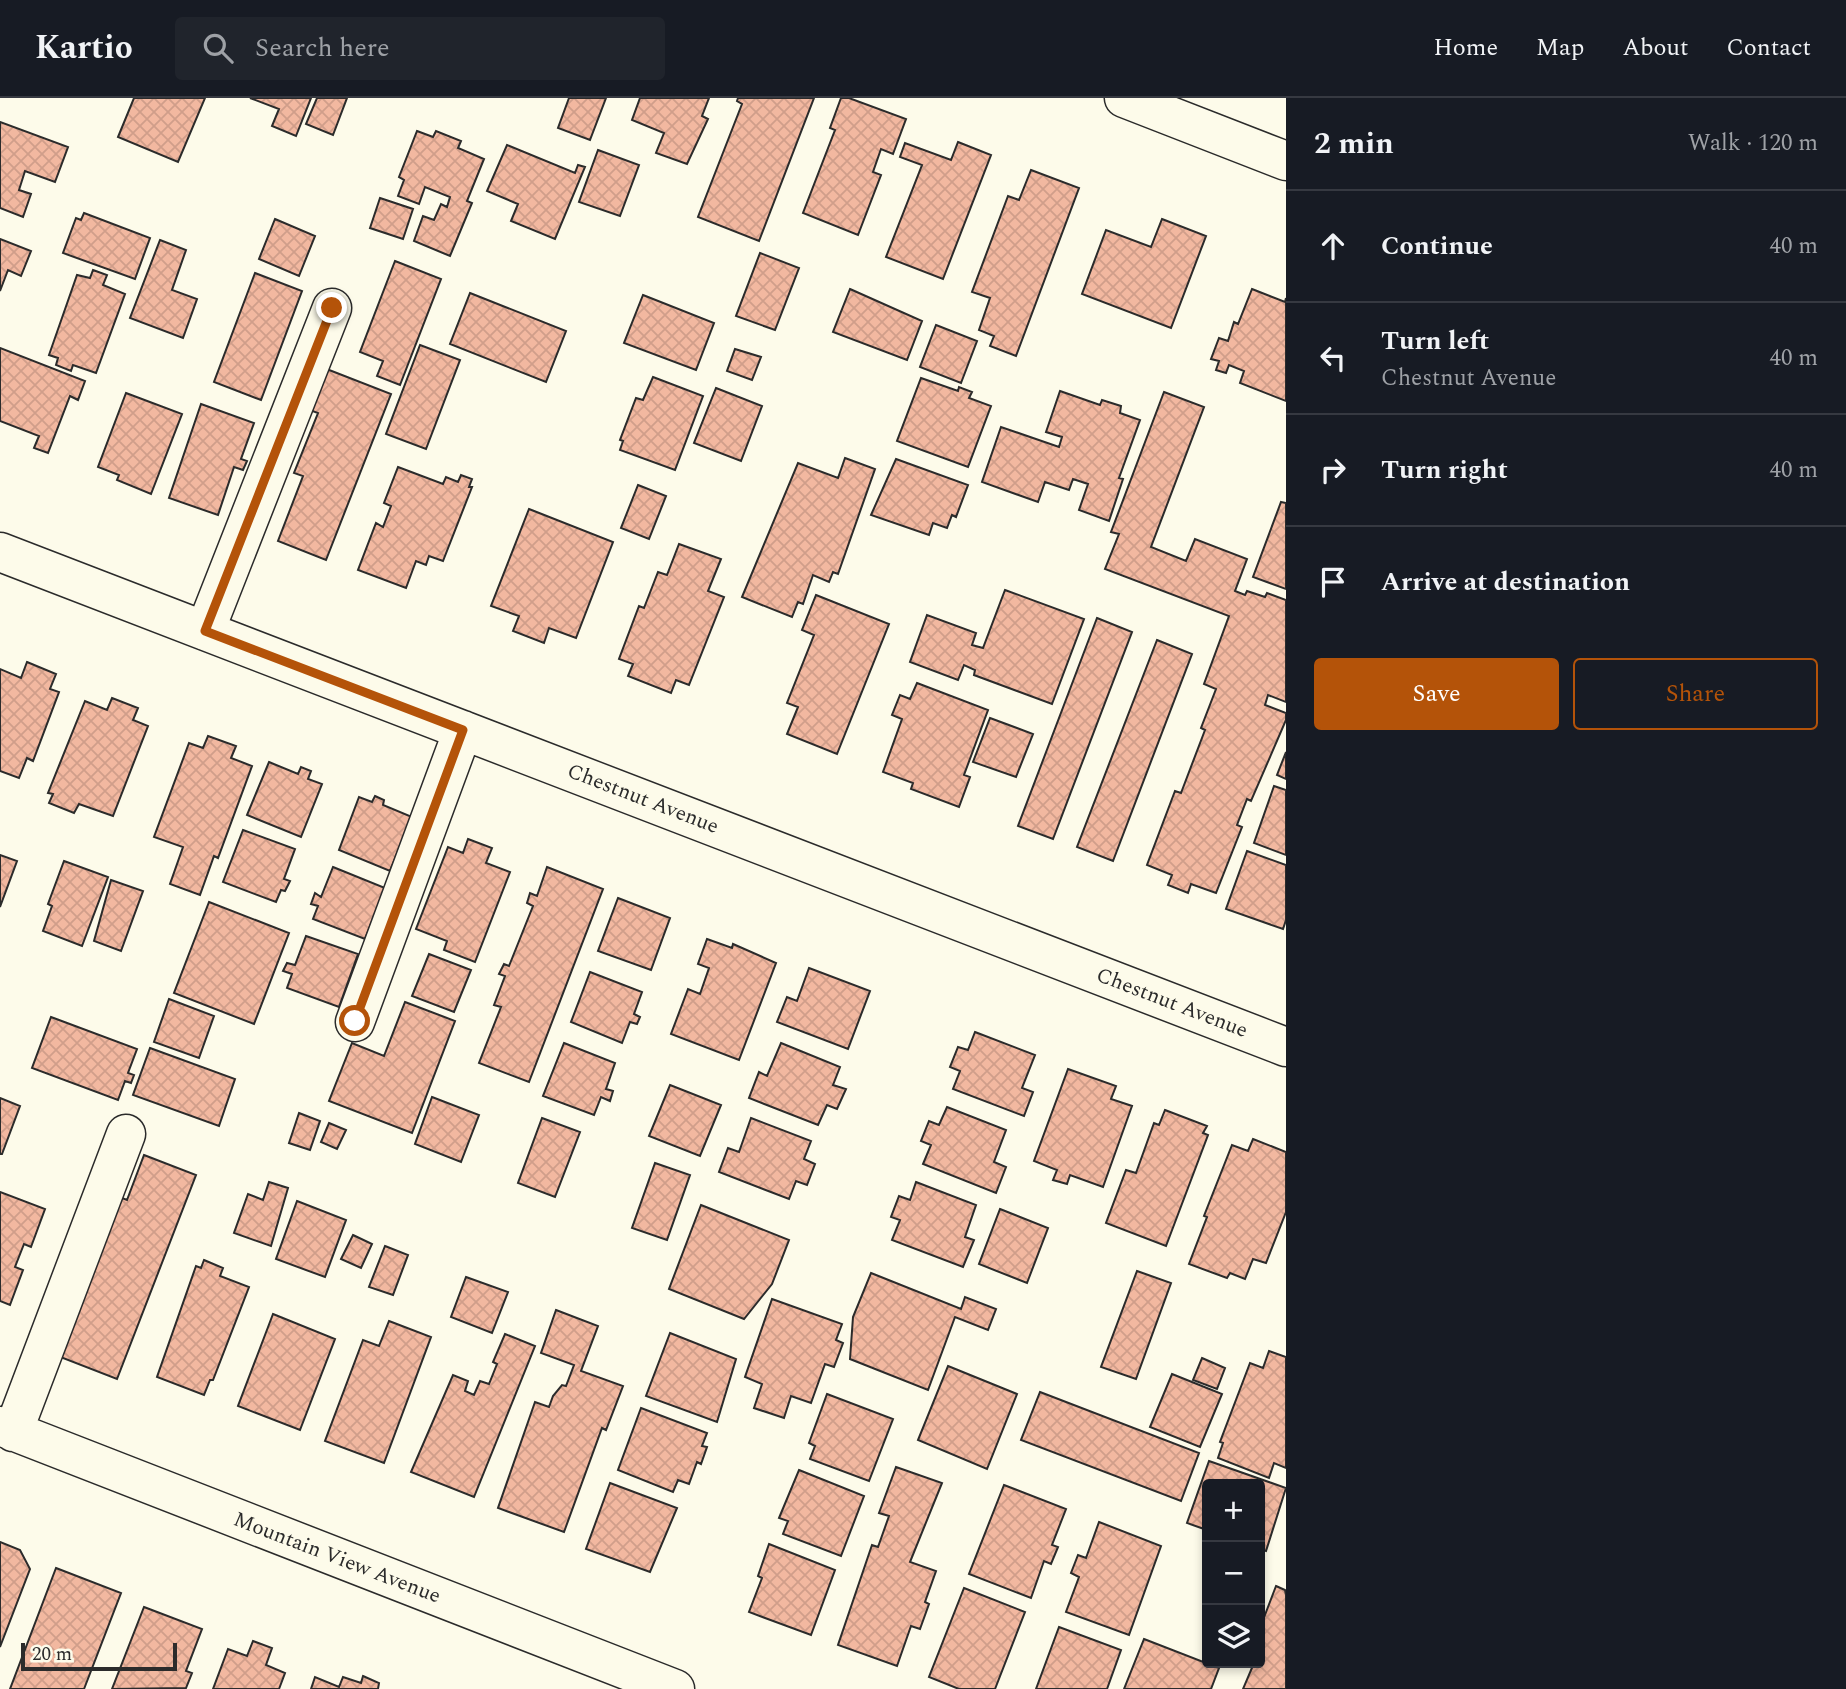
<!DOCTYPE html>
<meta charset="utf-8">
<style>
body{margin:0;font-family:Spectral,serif;background:#20242c;color:#f1f3f6}
.controls{position:absolute;right:21px;bottom:21px;display:grid;overflow:hidden;border-radius:7px;box-shadow:0 4px 10px #0003}
.controls button{width:63px;height:63px;display:grid;place-items:center;padding:0;border:0;border-bottom:2px solid #363941;background:#171b24;color:#f1f3f6;font:35px sans-serif}
.scale{position:absolute;left:21px;bottom:18px;width:156px;box-sizing:border-box;padding-left:7px;border:4px solid #2b2b2b;border-top:0;font-size:19px;line-height:24px;white-space:nowrap;color:#2b2b2b;-webkit-text-stroke:5px #fdfbea;paint-order:stroke}
.stop{position:absolute;width:21px;height:21px;margin:-16px;border:5px solid #b45309;border-radius:50%;background:#fff}
.stop.end{background:#b45309;border-color:#fff;box-shadow:0 2px 7px #0008}
.list{margin:0;padding:0;list-style:none}
h2{display:flex;justify-content:space-between;align-items:center;height:91px;margin:0;padding:0 28px;font-size:30px}
h2 small{font-size:23px;font-weight:400;color:#9ea1a6}
.list li{display:grid;grid-template-columns:46px 1fr auto;gap:21px;align-items:center;box-sizing:border-box;height:112px;padding:0 28px;border-top:2px solid #363941}
.list b{display:block;font-size:26px;white-space:nowrap}
.list p{margin:0;font-size:23px;white-space:nowrap;color:#9ea1a6}
.list em{font-size:23px;font-style:normal;color:#9ea1a6}
.actions{display:flex;gap:14px;padding:21px 28px}
.actions a{flex:1;padding:16px 0;border:2px solid #b45309;border-radius:7px;text-align:center;font-size:24px;color:#b45309}
.actions .main{background:#b45309;color:#fff}
.icon{flex:none;width:38px;height:38px;fill:none;stroke:currentColor;stroke-width:2;stroke-linecap:round;stroke-linejoin:round}
.map{position:relative;flex:none;width:1286px;height:1591px;overflow:hidden}
header{display:flex;align-items:center;gap:42px;box-sizing:border-box;height:98px;padding:0 35px;background:#171b24;border-bottom:2px solid #363941}
header strong{font-size:33px}
nav{display:flex;gap:38px;margin-inline-start:auto;font-size:24px}
.search{width:490px;height:63px;background:#20242c;display:flex;align-items:center;gap:18px;box-sizing:border-box;padding:0 24px;border-radius:7px;color:#9ea1a6;font-size:26px}
main{display:flex}
aside{flex:1;background:#171b24}
.map>svg:first-child{display:block}
.building{fill:url(#building-cross-hatch);stroke:#2b2b2b;stroke-width:2}
.lines{fill:none;stroke-linecap:round;stroke-linejoin:round}
.minor-casing{stroke:#2b2b2b;stroke-width:41}
.minor{stroke:#fdfbea;stroke-width:38}
.route{stroke:#b45309;stroke-width:9}
.labels{text-anchor:middle;dominant-baseline:central;stroke-width:5;stroke-linejoin:round;paint-order:stroke}
.street-label{font-size:21px;fill:#2b2b2b;stroke:#fdfbea}
</style>
<header>
<strong>Kartio</strong>
<div class="search"><svg class="icon" aria-label="search" viewBox="0 0 24 24"><circle cx="10" cy="10" r="6"/><path d="M15 15l6 6"/></svg>Search here</div>
<nav><a>Home</a><a>Map</a><a>About</a><a>Contact</a></nav>
</header>
<main>
<div class="map">
<svg width="1286" height="1591" viewBox="0 0 1286 1591">
<defs>
<pattern id="building-cross-hatch" width="8" height="8" patternUnits="userSpaceOnUse" patternTransform="scale(1.75)"><rect width="8" height="8" fill="#f2b8a0"/><path d="M0 0l8 8M0 8l8-8" fill="none" stroke="#d09e8a"/></pattern>
</defs>
<rect width="100%" height="100%" fill="#fdfbea"/>
<path class="building" d="M 134,0 L 205,0 L 178,64 L 118,39 Z
M 250,0 L 311,0 L 296,38 L 272,28 L 279,11 Z
M 317,0 L 347,0 L 333,37 L 306,26 Z
M 569,0 L 606,0 L 590,42 L 558,30 Z
M 640,0 L 709,0 L 702,18 L 708,21 L 687,66 L 656,55 L 664,35 L 632,22 Z
M 738,0 L 814,0 L 759,143 L 698,119 L 742,6 L 737,3 Z
M 841,0 L 849,0 L 906,21 L 893,56 L 881,51 L 873,74 L 881,77 L 858,137 L 803,115 L 835,32 L 830,30 Z
M 0,24 L 68,49 L 55,84 L 25,73 L 19,92 L 31,96 L 23,119 L 0,110 Z
M 417,33 L 433,39 L 436,33 L 461,43 L 458,50 L 484,61 L 467,103 L 472,105 L 450,158 L 414,143 L 423,118 L 434,122 L 441,106 L 447,109 L 450,99 L 425,89 L 419,106 L 398,98 L 404,82 L 399,79 Z
M 958,44 L 991,57 L 943,181 L 886,159 L 922,67 L 900,59 L 905,45 L 951,62 Z
M 507,47 L 575,75 L 578,67 L 585,69 L 555,141 L 511,123 L 518,106 L 487,93 Z
M 598,52 L 639,67 L 620,118 L 579,104 Z
M 1031,72 L 1079,90 L 1016,258 L 990,248 L 994,238 L 979,232 L 990,200 L 972,194 L 1008,98 L 1019,102 Z
M 380,100 L 413,111 L 403,141 L 370,130 Z
M 84,115 L 150,140 L 135,181 L 63,155 L 76,120 L 81,122 Z
M 275,121 L 315,138 L 299,178 L 259,161 Z
M 1162,121 L 1206,138 L 1171,230 L 1082,196 L 1106,132 L 1151,149 Z
M 0,141 L 31,153 L 21,178 L 8,172 L 0,193 Z
M 160,142 L 186,152 L 172,192 L 197,201 L 183,240 L 130,220 Z
M 760,155 L 799,170 L 775,232 L 736,218 Z
M 395,163 L 441,181 L 400,287 L 377,278 L 383,263 L 360,254 Z
M 93,172 L 107,177 L 103,187 L 125,196 L 96,275 L 73,267 L 71,273 L 56,267 L 58,260 L 49,257 L 77,177 L 90,180 Z
M 255,175 L 302,193 L 261,302 L 214,284 Z
M 850,191 L 922,223 L 907,262 L 833,234 Z
M 1252,191 L 1285,204 L 1286,200 L 1286,303 L 1240,285 L 1244,273 L 1229,267 L 1226,275 L 1216,272 L 1219,263 L 1211,261 L 1219,240 L 1228,243 L 1234,224 L 1238,226 Z
M 470,195 L 566,233 L 546,284 L 450,246 Z
M 643,197 L 714,225 L 696,272 L 624,245 Z
M 936,227 L 977,243 L 961,285 L 920,269 Z
M 420,247 L 460,262 L 426,351 L 386,336 Z
M 0,250 L 85,283 L 78,302 L 70,298 L 48,355 L 34,350 L 39,338 L 0,323 Z
M 735,251 L 761,259 L 752,282 L 727,273 Z
M 324,270 L 391,296 L 326,462 L 278,443 L 303,378 L 294,375 L 318,315 L 307,311 Z
M 653,279 L 703,298 L 675,372 L 620,352 L 623,343 L 620,342 L 636,300 L 643,302 Z
M 921,280 L 958,293 L 959,289 L 972,294 L 969,300 L 991,308 L 968,369 L 897,343 Z
M 716,290 L 762,308 L 741,363 L 694,345 Z
M 1060,293 L 1100,307 L 1102,302 L 1121,308 L 1120,315 L 1140,322 L 1119,380 L 1123,381 L 1109,423 L 1079,412 L 1088,386 L 1073,381 L 1069,392 L 1045,384 L 1038,404 L 982,384 L 1001,329 L 1059,349 L 1062,339 L 1046,334 Z
M 1164,294 L 1204,309 L 1151,449 L 1186,463 L 1195,441 L 1247,461 L 1235,493 L 1245,497 L 1247,493 L 1265,499 L 1267,495 L 1286,502 L 1286,604 L 1268,597 L 1265,607 L 1286,615 L 1286,622 L 1251,703 L 1247,701 L 1237,727 L 1242,729 L 1216,795 L 1191,786 L 1188,795 L 1168,787 L 1172,777 L 1147,767 L 1175,693 L 1181,695 L 1205,632 L 1201,630 L 1216,591 L 1204,586 L 1229,518 L 1105,471 L 1119,436 L 1111,434 Z
M 126,295 L 182,316 L 151,396 L 117,382 L 119,377 L 98,369 Z
M 201,306 L 254,325 L 241,361 L 247,363 L 243,372 L 234,369 L 218,417 L 169,400 Z
M 845,360 L 875,371 L 838,476 L 833,474 L 829,484 L 813,477 L 803,506 L 798,504 L 792,519 L 742,499 L 798,365 L 838,380 Z
M 896,361 L 968,387 L 956,419 L 952,417 L 947,430 L 933,425 L 929,437 L 871,417 Z
M 398,369 L 443,386 L 446,379 L 458,384 L 461,377 L 472,381 L 469,389 L 472,389 L 443,463 L 429,458 L 426,467 L 416,463 L 406,490 L 358,472 L 376,425 L 383,429 L 391,408 L 384,405 Z
M 638,387 L 666,398 L 649,441 L 621,430 Z
M 1281,404 L 1286,405 L 1286,491 L 1253,479 Z
M 529,411 L 613,444 L 576,540 L 549,530 L 544,545 L 513,533 L 519,518 L 491,508 Z
M 679,446 L 721,461 L 708,493 L 724,499 L 689,587 L 676,582 L 671,595 L 628,578 L 633,566 L 619,561 L 639,508 L 644,510 L 658,474 L 667,477 Z
M 1005,492 L 1084,521 L 1052,606 L 974,577 L 975,572 L 964,567 L 958,582 L 910,564 L 927,517 L 976,535 L 972,547 L 983,550 Z
M 816,497 L 889,526 L 837,656 L 787,636 L 798,609 L 787,605 L 814,537 L 802,532 Z
M 1097,520 L 1132,534 L 1053,741 L 1018,728 Z
M 1157,542 L 1192,556 L 1113,763 L 1077,749 Z
M 27,564 L 56,576 L 50,591 L 59,594 L 33,663 L 27,660 L 19,680 L 0,673 L 0,571 L 21,580 Z
M 917,585 L 988,612 L 964,677 L 970,679 L 959,709 L 911,691 L 913,685 L 883,674 L 902,621 L 892,617 L 900,597 L 910,601 Z
M 112,600 L 138,610 L 133,622 L 148,628 L 113,718 L 79,706 L 74,715 L 49,705 L 53,696 L 48,695 L 85,603 L 107,612 Z
M 990,620 L 1033,636 L 1016,679 L 973,664 Z
M 208,638 L 236,648 L 231,660 L 252,668 L 218,760 L 214,758 L 200,797 L 170,786 L 183,749 L 154,739 L 189,645 L 203,650 Z
M 1286,654 L 1286,681 L 1277,677 Z
M 269,664 L 298,676 L 301,669 L 311,673 L 308,681 L 322,686 L 301,739 L 247,717 Z
M 1274,688 L 1286,692 L 1286,757 L 1254,745 Z
M 375,698 L 384,702 L 383,707 L 412,719 L 390,773 L 339,752 L 359,699 L 372,704 Z
M 243,732 L 295,751 L 284,781 L 290,783 L 285,793 L 281,792 L 276,804 L 223,784 Z
M 468,741 L 492,750 L 486,765 L 510,774 L 475,864 L 444,852 L 447,843 L 416,831 L 448,749 L 463,755 Z
M 1247,753 L 1286,767 L 1286,822 L 1283,831 L 1226,811 Z
M 0,757 L 17,763 L 0,809 Z
M 64,763 L 108,779 L 82,848 L 43,833 L 52,808 L 48,806 Z
M 333,769 L 385,790 L 365,841 L 313,821 L 318,808 L 311,806 L 315,795 L 321,799 Z
M 547,769 L 603,791 L 529,984 L 479,965 L 501,909 L 494,907 L 505,878 L 499,876 L 504,866 L 509,868 L 533,808 L 527,805 L 530,795 L 537,798 Z
M 111,782 L 143,793 L 121,853 L 94,843 Z
M 618,800 L 670,820 L 651,872 L 598,853 Z
M 209,804 L 289,835 L 254,926 L 174,895 Z
M 306,838 L 358,856 L 339,909 L 287,890 L 292,876 L 283,873 L 287,865 L 295,867 Z
M 707,841 L 732,850 L 733,846 L 776,865 L 739,962 L 671,936 L 688,891 L 700,896 L 709,870 L 698,866 Z
M 429,856 L 471,872 L 454,914 L 412,898 Z
M 809,870 L 870,893 L 848,951 L 777,924 L 787,899 L 797,903 Z
M 590,874 L 642,894 L 634,916 L 640,919 L 637,926 L 630,924 L 622,945 L 571,924 Z
M 169,901 L 214,918 L 199,960 L 154,944 Z
M 405,904 L 455,923 L 412,1035 L 329,1003 L 352,945 L 384,958 Z
M 51,919 L 137,951 L 128,975 L 134,977 L 131,985 L 125,983 L 118,1002 L 32,970 Z
M 975,934 L 1035,957 L 1022,990 L 1033,994 L 1024,1018 L 953,991 L 960,973 L 950,969 L 958,949 L 968,952 Z
M 564,945 L 615,965 L 606,991 L 613,993 L 610,1003 L 601,999 L 594,1017 L 543,998 Z
M 781,945 L 840,969 L 833,987 L 846,991 L 837,1011 L 827,1007 L 818,1027 L 749,1000 L 759,974 L 767,978 Z
M 150,950 L 235,981 L 219,1028 L 133,997 Z
M 1068,971 L 1116,988 L 1111,1001 L 1132,1008 L 1103,1089 L 1070,1077 L 1067,1086 L 1053,1082 L 1057,1072 L 1034,1063 Z
M 670,987 L 721,1007 L 700,1058 L 649,1038 Z
M 432,999 L 479,1017 L 461,1064 L 415,1046 Z
M 0,1000 L 20,1008 L 2,1056 L 0,1056 Z
M 947,1009 L 1006,1032 L 994,1064 L 1006,1069 L 996,1095 L 923,1066 L 931,1047 L 921,1043 L 929,1023 L 939,1027 Z
M 1165,1012 L 1207,1028 L 1203,1035 L 1208,1037 L 1166,1148 L 1106,1125 L 1126,1072 L 1136,1075 L 1154,1025 L 1159,1027 Z
M 299,1015 L 320,1023 L 310,1052 L 289,1045 Z
M 542,1020 L 580,1034 L 555,1099 L 518,1085 Z
M 751,1020 L 811,1043 L 804,1061 L 815,1066 L 807,1087 L 796,1083 L 789,1101 L 719,1074 L 728,1050 L 739,1054 Z
M 329,1025 L 346,1032 L 337,1051 L 321,1044 Z
M 1253,1041 L 1286,1054 L 1286,1114 L 1266,1165 L 1253,1161 L 1245,1181 L 1230,1175 L 1227,1180 L 1189,1166 L 1207,1119 L 1204,1118 L 1232,1047 L 1248,1053 Z
M 144,1057 L 196,1077 L 117,1281 L 50,1255 L 112,1096 L 127,1102 Z
M 655,1065 L 690,1077 L 667,1142 L 632,1130 Z
M 269,1084 L 288,1090 L 271,1148 L 234,1135 L 248,1096 L 263,1102 Z
M 916,1084 L 976,1107 L 965,1139 L 974,1142 L 963,1169 L 892,1142 L 900,1122 L 891,1119 L 899,1098 L 910,1102 Z
M 0,1094 L 45,1111 L 31,1149 L 24,1146 L 15,1169 L 23,1172 L 10,1207 L 0,1203 Z
M 297,1103 L 346,1122 L 325,1179 L 276,1161 Z
M 701,1107 L 789,1142 L 772,1186 L 744,1221 L 669,1191 Z
M 1000,1111 L 1048,1130 L 1027,1185 L 979,1166 Z
M 353,1137 L 372,1146 L 361,1170 L 341,1161 Z
M 385,1148 L 408,1157 L 393,1197 L 369,1189 Z
M 204,1162 L 223,1170 L 220,1178 L 249,1189 L 213,1282 L 210,1282 L 204,1297 L 157,1279 L 196,1168 L 201,1170 Z
M 1137,1173 L 1171,1185 L 1136,1281 L 1101,1269 Z
M 871,1175 L 961,1211 L 965,1199 L 996,1211 L 988,1232 L 955,1219 L 928,1292 L 850,1261 L 853,1219 Z
M 466,1179 L 508,1194 L 492,1235 L 451,1219 Z
M 772,1201 L 842,1226 L 836,1242 L 843,1245 L 834,1269 L 825,1266 L 811,1305 L 791,1298 L 784,1320 L 754,1310 L 762,1286 L 745,1279 Z
M 556,1212 L 598,1228 L 581,1273 L 623,1288 L 606,1332 L 602,1330 L 564,1434 L 498,1410 L 535,1304 L 549,1309 L 553,1298 L 562,1287 L 566,1288 L 574,1267 L 541,1255 Z
M 273,1216 L 335,1241 L 300,1332 L 238,1308 Z
M 389,1223 L 431,1239 L 384,1365 L 325,1343 L 363,1242 L 379,1248 Z
M 670,1235 L 736,1261 L 717,1324 L 646,1298 Z
M 505,1236 L 535,1248 L 474,1399 L 411,1374 L 453,1277 L 468,1283 L 465,1293 L 474,1297 L 480,1283 L 489,1286 L 497,1266 L 493,1264 Z
M 1269,1253 L 1286,1259 L 1286,1370 L 1274,1365 L 1269,1380 L 1218,1360 L 1223,1345 L 1220,1344 L 1250,1265 L 1263,1270 Z
M 1202,1260 L 1225,1270 L 1217,1291 L 1193,1282 Z
M 948,1268 L 1017,1296 L 987,1371 L 918,1342 Z
M 1172,1276 L 1222,1296 L 1200,1349 L 1150,1329 Z
M 1040,1294 L 1199,1355 L 1181,1403 L 1021,1342 Z
M 827,1296 L 893,1321 L 869,1383 L 810,1361 L 815,1348 L 809,1345 Z
M 641,1310 L 707,1335 L 702,1348 L 707,1349 L 701,1366 L 697,1364 L 689,1386 L 678,1382 L 673,1394 L 618,1372 Z
M 1209,1363 L 1286,1390 L 1266,1453 L 1260,1451 L 1260,1386 L 1207,1386 L 1207,1432 L 1187,1425 Z
M 896,1369 L 942,1385 L 910,1464 L 936,1473 L 925,1504 L 929,1506 L 920,1531 L 911,1528 L 897,1568 L 838,1547 L 872,1447 L 878,1449 L 889,1418 L 879,1415 Z
M 799,1372 L 864,1398 L 841,1458 L 783,1436 L 788,1423 L 779,1420 Z
M 610,1385 L 677,1410 L 650,1474 L 586,1451 Z
M 1004,1387 L 1066,1411 L 1052,1447 L 1058,1449 L 1051,1466 L 1044,1463 L 1031,1500 L 969,1476 Z
M 1099,1424 L 1161,1448 L 1129,1537 L 1066,1514 L 1079,1479 L 1071,1475 L 1078,1457 L 1086,1460 Z
M 0,1444 L 20,1452 L 30,1471 L 0,1549 Z
M 769,1446 L 835,1472 L 811,1537 L 749,1514 L 762,1480 L 758,1478 Z
M 56,1470 L 121,1495 L 84,1591 L 10,1591 Z
M 1276,1488 L 1285,1492 L 1286,1497 L 1286,1591 L 1243,1591 L 1254,1565 L 1260,1565 L 1260,1530 Z
M 964,1490 L 1025,1514 L 995,1591 L 959,1591 L 929,1579 Z
M 144,1509 L 202,1531 L 186,1573 L 192,1575 L 186,1590 L 112,1591 Z
M 1059,1529 L 1121,1552 L 1107,1591 L 1036,1591 Z
M 1144,1541 L 1219,1570 L 1211,1591 L 1124,1591 Z
M 253,1543 L 272,1550 L 266,1567 L 285,1575 L 279,1591 L 213,1591 L 228,1551 L 247,1558 Z
M 363,1578 L 379,1585 L 378,1591 L 311,1591 L 315,1579 L 339,1589 L 343,1579 L 361,1585 Z"/>
<g class="lines">
<defs>
<path id="minor" d="M 1124,0 L 1286,63
M 0,454 L 1286,949
M 205,533 L 332,210
M 355,924 L 463,632
M 0,1328 L 675,1591
M 13,1334 L 126,1036"/>
</defs>
<use href="#minor" class="minor-casing"/>
<use href="#minor" class="minor"/>
</g>
<g class="lines">
<path class="route" d="M 332,210 L 205,533 L 463,632 L 355,923"/>
</g>
<g class="labels">
<g class="street-label">
<text transform="translate(643 701) rotate(21)">Chestnut Avenue</text>
<text transform="translate(1172 905) rotate(21)">Chestnut Avenue</text>
<text transform="translate(337 1460) rotate(21)">Mountain View Avenue</text>
</g>
</g>
</svg>
<div class="controls">
<button>+</button>
<button>−</button>
<button><svg class="icon" aria-label="layers" viewBox="0 0 24 24"><path d="M12 4l9 5-9 5-9-5zM3 14l9 5 9-5"/></svg></button>
</div>
<div class="scale">20 m</div>
<div class="stop" style="left:355px;top:923px"></div>
<div class="stop end" style="left:332px;top:210px"></div>
</div>
<aside>
<h2>2 min<small>Walk · 120 m</small></h2>
<ul class="list">
<li><svg class="icon" aria-label="ahead" viewBox="0 0 24 24"><path d="M12 20V5M6 11l6-6 6 6"/></svg><div><b>Continue</b></div><em>40 m</em></li>
<li><svg class="icon" aria-label="left" viewBox="0 0 24 24"><path d="M17 20v-9H6M10 6l-5 5 5 5"/></svg><div><b>Turn left</b><p>Chestnut Avenue</p></div><em>40 m</em></li>
<li><svg class="icon" aria-label="right" viewBox="0 0 24 24"><path d="M7 20v-9h11M14 6l5 5-5 5"/></svg><div><b>Turn right</b></div><em>40 m</em></li>
<li><svg class="icon" aria-label="arrive" viewBox="0 0 24 24"><path d="M6 21V4h12l-3 4 3 4H6"/></svg><div><b>Arrive at destination</b></div></li>
</ul>
<div class="actions"><a class="main">Save</a><a>Share</a></div>
</aside>
</main>
